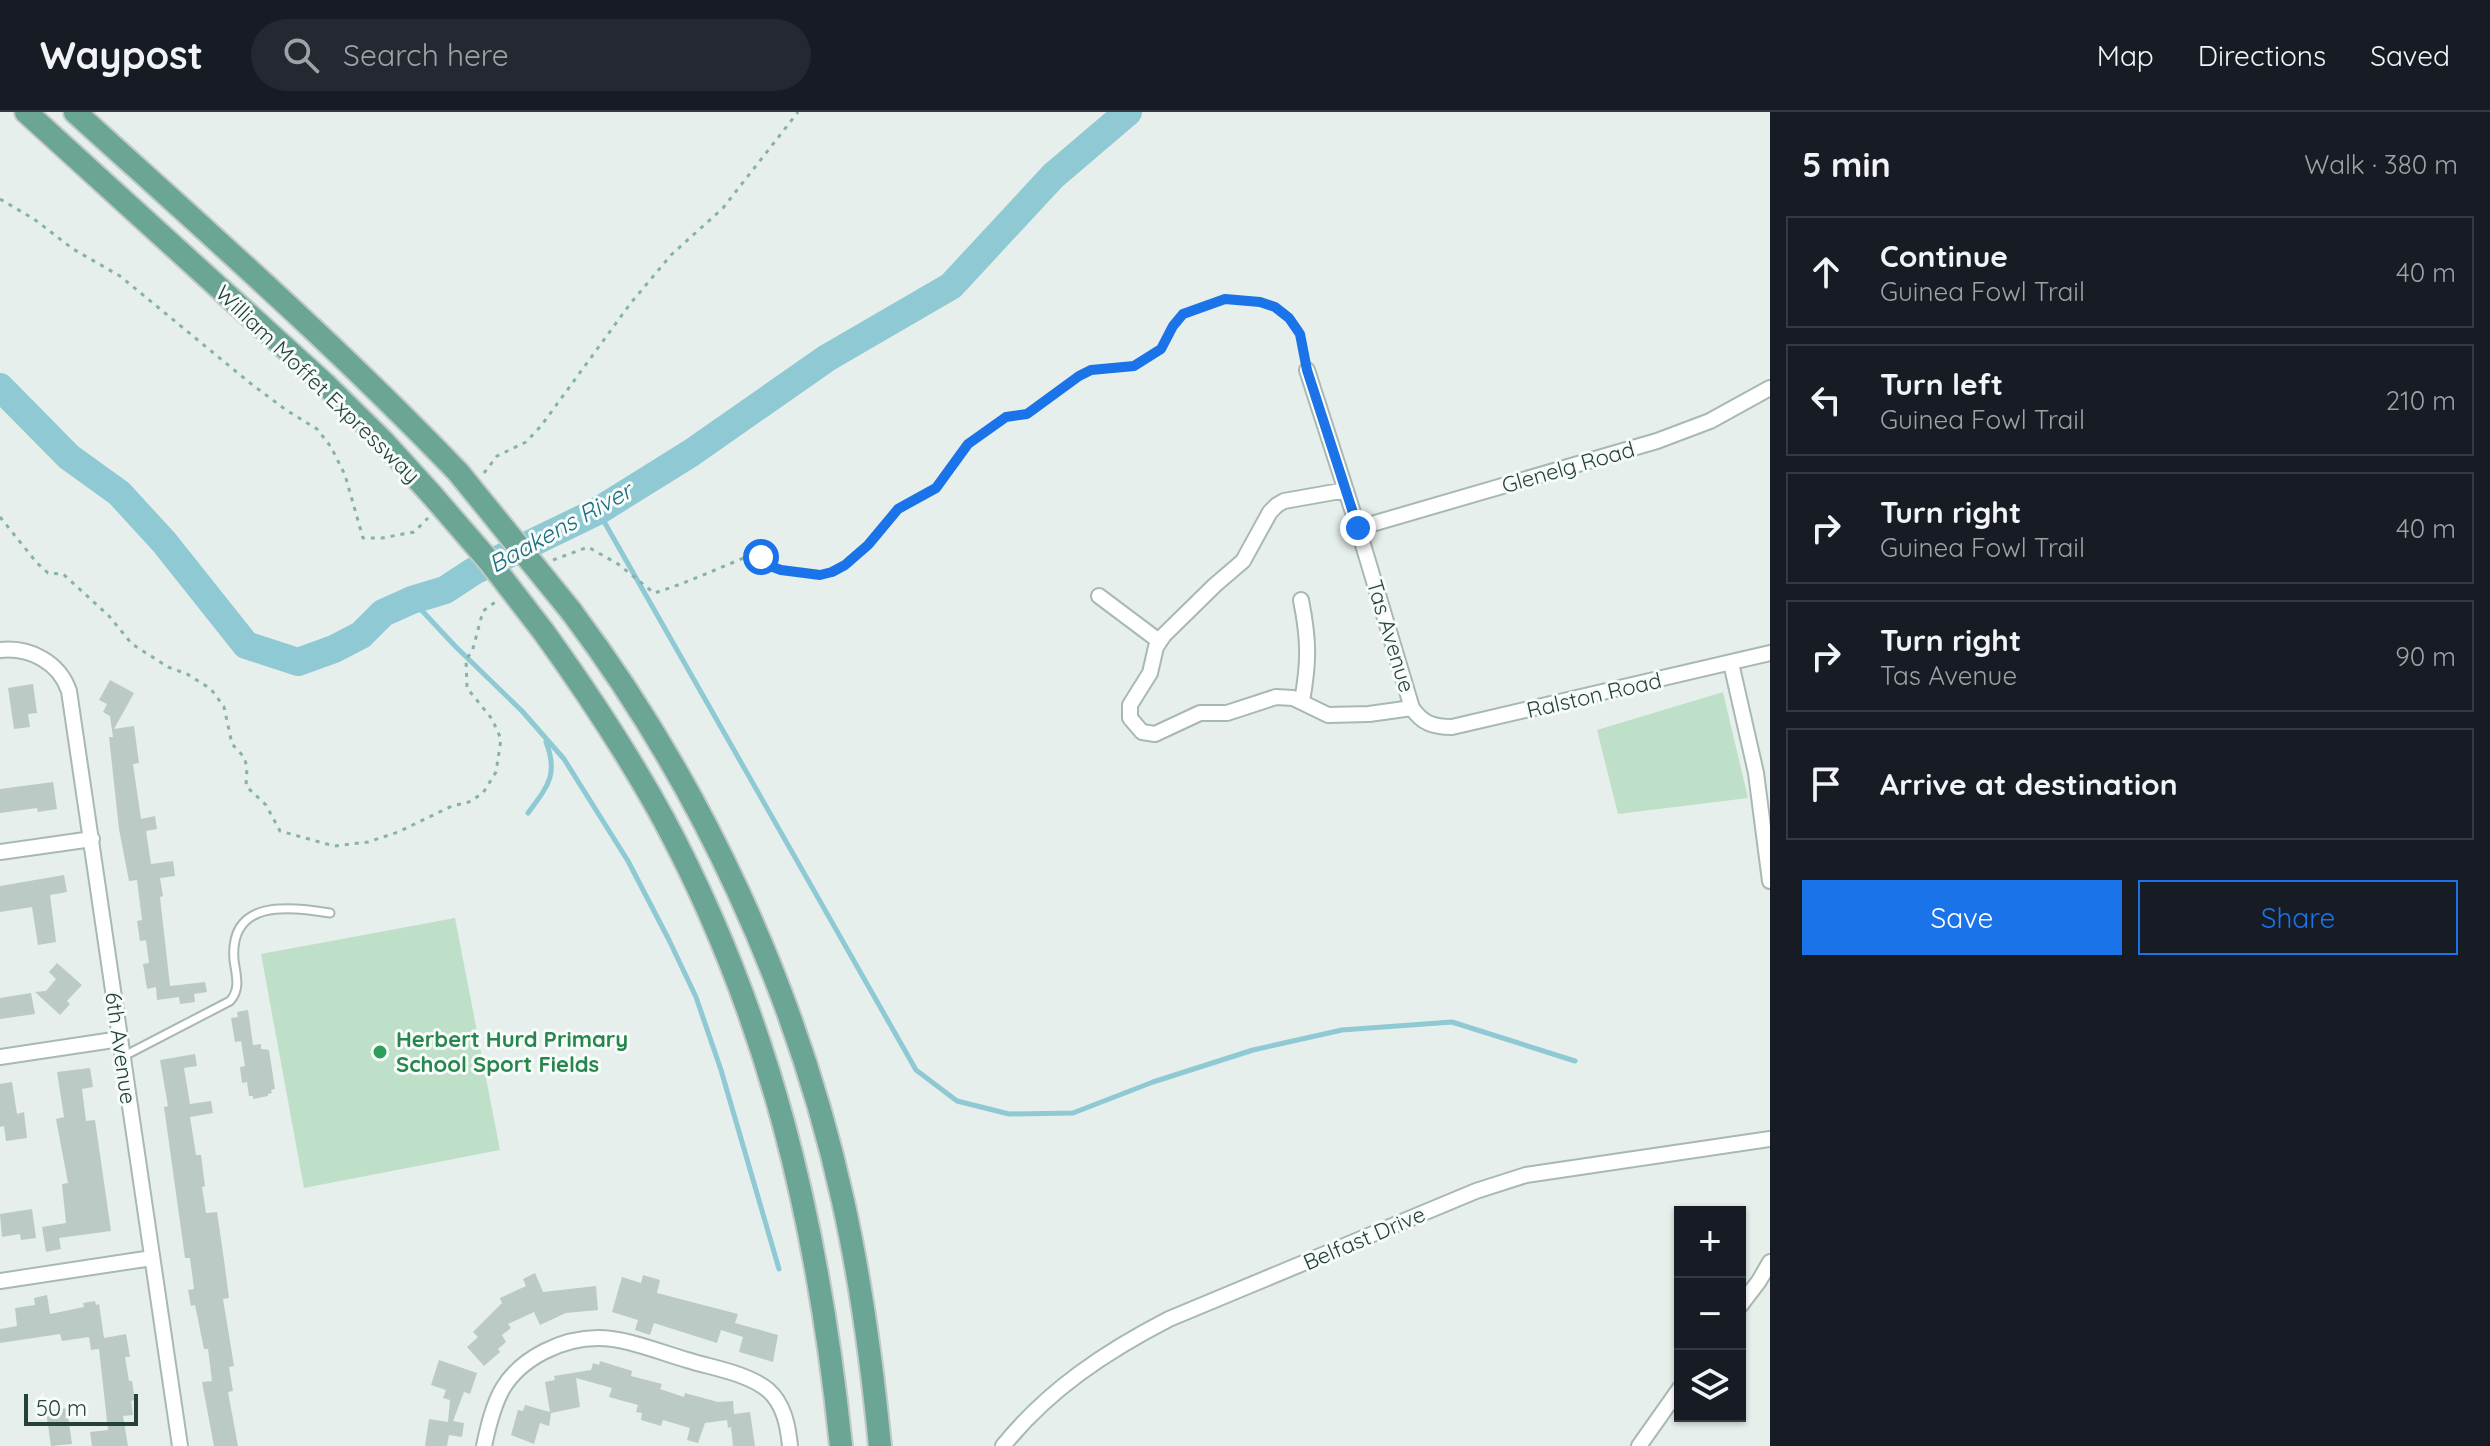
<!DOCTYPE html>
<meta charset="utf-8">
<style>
body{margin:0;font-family:Quicksand,sans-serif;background:#242831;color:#f1f3f6}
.controls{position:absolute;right:24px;bottom:24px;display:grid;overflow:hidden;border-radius:0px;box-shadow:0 2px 6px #0004}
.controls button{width:72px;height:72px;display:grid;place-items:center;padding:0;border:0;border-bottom:2px solid #363941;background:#171b24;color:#f1f3f6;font:40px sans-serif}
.scale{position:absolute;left:24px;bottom:20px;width:114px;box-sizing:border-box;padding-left:8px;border:4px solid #24423a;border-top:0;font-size:22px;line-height:28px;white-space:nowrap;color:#24423a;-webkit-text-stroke:6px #f7fbf9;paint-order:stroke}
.stop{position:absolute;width:24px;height:24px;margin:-18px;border:6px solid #1a73e8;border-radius:50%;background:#fff}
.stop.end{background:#1a73e8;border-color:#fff;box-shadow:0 2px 8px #0008}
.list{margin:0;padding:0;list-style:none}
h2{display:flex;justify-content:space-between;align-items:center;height:104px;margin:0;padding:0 32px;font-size:34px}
h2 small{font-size:26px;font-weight:400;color:#9ea1a6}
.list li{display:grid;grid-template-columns:52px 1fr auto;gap:24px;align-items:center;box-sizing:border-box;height:112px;margin:0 16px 16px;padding:0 16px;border:2px solid #363941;border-radius:0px}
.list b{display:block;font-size:30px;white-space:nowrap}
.list p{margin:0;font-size:26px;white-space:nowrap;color:#9ea1a6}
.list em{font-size:26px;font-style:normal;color:#9ea1a6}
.actions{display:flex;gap:16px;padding:24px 32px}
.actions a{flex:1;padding:18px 0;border:2px solid #1a73e8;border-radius:0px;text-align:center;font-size:28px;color:#1a73e8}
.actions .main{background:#1a73e8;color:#fff}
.icon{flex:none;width:44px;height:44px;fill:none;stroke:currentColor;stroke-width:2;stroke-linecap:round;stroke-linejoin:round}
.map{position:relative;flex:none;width:1770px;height:1334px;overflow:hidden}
header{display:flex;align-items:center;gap:48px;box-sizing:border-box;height:112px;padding:0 40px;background:#171b24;border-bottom:2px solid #363941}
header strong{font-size:38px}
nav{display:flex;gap:44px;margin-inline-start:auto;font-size:28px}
.search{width:560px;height:72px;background:#242831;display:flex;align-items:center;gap:20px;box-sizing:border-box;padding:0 28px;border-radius:44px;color:#9ea1a6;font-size:30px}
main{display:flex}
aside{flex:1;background:#171b24}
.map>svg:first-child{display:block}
.green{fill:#bfe0c8}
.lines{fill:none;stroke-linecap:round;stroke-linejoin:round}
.stream{stroke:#8ec9d4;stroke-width:5}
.river{stroke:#8ec9d4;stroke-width:28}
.building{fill:#bbcac4}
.service-casing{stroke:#a8b8b2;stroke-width:11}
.minor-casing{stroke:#a8b8b2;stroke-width:18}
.primary-casing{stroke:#c2cac8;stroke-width:26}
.path{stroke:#86b3a5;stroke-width:3;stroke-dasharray:4 6;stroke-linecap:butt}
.service{stroke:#fff;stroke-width:7}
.minor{stroke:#fff;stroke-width:14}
.primary{stroke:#6aa596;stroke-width:22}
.primary-bridge-casing{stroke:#c2cac8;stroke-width:26;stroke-linecap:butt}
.primary-bridge{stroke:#6aa596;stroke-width:22}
.route{stroke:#1a73e8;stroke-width:10}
.leisure-dot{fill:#2e9e5b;stroke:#f7fbf9;stroke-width:3}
.labels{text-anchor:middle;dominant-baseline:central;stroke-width:6;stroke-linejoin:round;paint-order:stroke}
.street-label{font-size:22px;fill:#24423a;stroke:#f7fbf9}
.leisure-label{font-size:22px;font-weight:bold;fill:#27864d;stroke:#f7fbf9;text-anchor:start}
.water-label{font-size:24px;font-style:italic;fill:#1c6f80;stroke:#f7fbf9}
</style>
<header>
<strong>Waypost</strong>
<div class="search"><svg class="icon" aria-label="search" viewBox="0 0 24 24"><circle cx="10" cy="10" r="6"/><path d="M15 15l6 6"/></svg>Search here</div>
<nav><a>Map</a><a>Directions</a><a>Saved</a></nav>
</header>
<main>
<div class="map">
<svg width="1770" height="1334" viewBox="0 0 1770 1334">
<rect width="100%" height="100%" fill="#e6efeb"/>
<path class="green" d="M 1723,580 L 1748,686 L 1618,702 L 1597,618 Z
M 455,806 L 500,1038 L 304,1076 L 261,842 Z"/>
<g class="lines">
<path class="stream" d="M 598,399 L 916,958 L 957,989 L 1009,1002 L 1073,1001 L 1153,970 L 1253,938 L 1342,918 L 1452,910 L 1575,949
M 412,488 L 455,534 L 522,599 L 564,647 L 628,749 L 669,828 L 696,885 L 721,958 L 779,1157
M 528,701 C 547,675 559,663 546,630"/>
<path class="river" d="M 0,275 L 69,345 L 119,381 L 164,430 L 246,533 L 298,550 L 334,537 L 361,523 L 383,501 L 412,488 L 445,478 L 474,459 L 598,399 L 691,341 L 827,246 L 951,174 L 1053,64 L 1128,0"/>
</g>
<path class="building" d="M 110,568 L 134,581 L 114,617 L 134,614 L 139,651 L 133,652 L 141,707 L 155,704 L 157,717 L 146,719 L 151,752 L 173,749 L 175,764 L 160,766 L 163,784 L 160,785 L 170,874 L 205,870 L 207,880 L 194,882 L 195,890 L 180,892 L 179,885 L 157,888 L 156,875 L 147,877 L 143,852 L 149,851 L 146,828 L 140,829 L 137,809 L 142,808 L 137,768 L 129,769 L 119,717 L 109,625 L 113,625 L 110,604 L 103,600 L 107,592 L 99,588 Z
M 33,572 L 37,601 L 28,602 L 30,615 L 14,617 L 8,576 Z
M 53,670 L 57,697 L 38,700 L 37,696 L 0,701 L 0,677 Z
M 64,763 L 67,780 L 50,783 L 56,830 L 38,833 L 32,795 L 0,800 L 0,774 Z
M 57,851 L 82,873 L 67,889 L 70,892 L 60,903 L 35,880 L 46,879 L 56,867 L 49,860 Z
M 31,881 L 35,902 L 0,907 L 0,886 Z
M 248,898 L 253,933 L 261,932 L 261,937 L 269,938 L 275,977 L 271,978 L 272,981 L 268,982 L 268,984 L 253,987 L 253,984 L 249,984 L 247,970 L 242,971 L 240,955 L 245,954 L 241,929 L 235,930 L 231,906 L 238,905 L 237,900 Z
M 195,942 L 197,954 L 184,956 L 190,992 L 211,989 L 213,1001 L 190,1005 L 196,1043 L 201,1043 L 205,1074 L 202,1075 L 206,1101 L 217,1100 L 224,1148 L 229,1186 L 223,1187 L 234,1254 L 229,1255 L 233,1279 L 228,1280 L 238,1334 L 214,1334 L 202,1270 L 212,1269 L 208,1237 L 204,1237 L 195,1193 L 191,1194 L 188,1178 L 194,1177 L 190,1146 L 185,1146 L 164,995 L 168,994 L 160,948 Z
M 90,956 L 93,975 L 82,977 L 86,1009 L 95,1008 L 111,1119 L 59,1126 L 61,1137 L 46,1140 L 42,1115 L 66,1111 L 62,1072 L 68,1071 L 56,1007 L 64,1005 L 57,960 Z
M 12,970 L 17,1002 L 24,1000 L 27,1026 L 6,1029 L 4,1014 L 0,1015 L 0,972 Z
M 32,1097 L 36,1126 L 21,1128 L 20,1122 L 2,1125 L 0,1102 Z
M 535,1161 L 543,1180 L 596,1174 L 598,1198 L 566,1201 L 540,1213 L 534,1200 L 508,1212 L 511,1216 L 502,1223 L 506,1230 L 498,1237 L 500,1240 L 484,1254 L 467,1235 L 478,1225 L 473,1220 L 502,1191 L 500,1186 L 526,1174 L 523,1167 Z
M 643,1163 L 660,1168 L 657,1181 L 738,1202 L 735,1211 L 778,1223 L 773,1250 L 739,1240 L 743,1225 L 721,1218 L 717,1231 L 654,1211 L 650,1223 L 635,1218 L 638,1208 L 612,1200 L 622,1165 L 641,1171 Z
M 47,1183 L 50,1202 L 84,1195 L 83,1191 L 95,1189 L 96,1193 L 99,1192 L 104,1226 L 126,1222 L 130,1245 L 125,1245 L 129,1269 L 132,1269 L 135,1288 L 131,1289 L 133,1303 L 123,1304 L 128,1334 L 92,1334 L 90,1320 L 108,1318 L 99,1237 L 91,1238 L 89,1225 L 62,1229 L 60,1222 L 0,1231 L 0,1217 L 17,1214 L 15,1196 L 35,1193 L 34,1186 Z
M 439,1248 L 477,1261 L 470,1282 L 464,1280 L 453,1309 L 464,1311 L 462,1325 L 449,1323 L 447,1334 L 425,1334 L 429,1307 L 448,1310 L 450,1288 L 443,1286 L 446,1278 L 431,1273 Z
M 600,1249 L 632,1259 L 631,1264 L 662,1272 L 660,1277 L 684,1285 L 685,1281 L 718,1290 L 733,1289 L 734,1302 L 750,1300 L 755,1334 L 733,1334 L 731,1315 L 728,1316 L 727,1308 L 705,1311 L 698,1331 L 687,1328 L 690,1316 L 663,1308 L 661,1314 L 641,1308 L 642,1301 L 636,1300 L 638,1293 L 609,1285 L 612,1276 L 576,1266 L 580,1295 L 551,1301 L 549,1314 L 540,1311 L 534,1332 L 511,1323 L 518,1298 L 523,1299 L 525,1293 L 550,1300 L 545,1270 L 555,1268 L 554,1264 L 591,1258 L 593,1251 L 599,1253 Z
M 67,1296 L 72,1332 L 51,1334 L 46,1299 Z"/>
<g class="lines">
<defs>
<path id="service" d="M 124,944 L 230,889 C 241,877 236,863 234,848 C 229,787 289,794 330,801"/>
<path id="minor" d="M 1307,258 L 1358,416 L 1412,596 C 1422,611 1433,615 1452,615 L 1770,541
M 1346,378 L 1284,389 L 1277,393 L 1270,400 L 1243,449 L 1215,473 L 1164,523 L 1156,535 L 1150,561 L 1130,593 L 1130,606 L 1142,620 L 1155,622 L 1200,601 L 1227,601 L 1276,585 L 1293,586 L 1328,603 L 1369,602 L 1412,596
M 1358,416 L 1657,329 L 1710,309 L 1770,276
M 1099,484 L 1159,529
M 1301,488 C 1309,528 1309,550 1302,589
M 0,538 C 30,535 59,550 69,579 L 180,1334
M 1731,551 L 1756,661 L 1770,769
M 0,740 L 92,727
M 0,945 L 120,927
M 0,1169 L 152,1146
M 1740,1194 L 1759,1169 L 1770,1150
M 484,1334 C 488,1315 493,1293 503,1276 C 522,1245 563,1226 598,1226 C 627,1226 659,1240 687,1248 C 713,1256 747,1261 768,1278 C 784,1292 788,1314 790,1334
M 1003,1334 C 1048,1278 1105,1240 1169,1207 L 1476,1079 L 1526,1063 L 1770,1027
M 1639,1334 L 1680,1276"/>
<path id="primary" d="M 26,0 L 326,273 L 382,328 L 432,383
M 75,0 C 205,118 337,234 458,360
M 571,499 C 701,672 796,877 843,1089 C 861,1170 872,1252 880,1334
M 543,519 C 587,580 628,642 664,708 C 770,906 818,1112 841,1334"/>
</defs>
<use href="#service" class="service-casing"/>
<use href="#minor" class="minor-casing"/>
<use href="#primary" class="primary-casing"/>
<path class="path" d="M 0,87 L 34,107 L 73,137 L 120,164 L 250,271 L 286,298 L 317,317 L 331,335 L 345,363 L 363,426 L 382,426 L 414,420 L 428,406
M 484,361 L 497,344 L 526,330 L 541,314 L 630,192 L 671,143 L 723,96 L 798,0
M 0,405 L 37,451 L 48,461 L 63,462 L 109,504 L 132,532 L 168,555 L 187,562 L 211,577 L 224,595 L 232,632 L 244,645 L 247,655 L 246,674 L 266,693 L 280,719 L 334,734 L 368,730 L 398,720 L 452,694 L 469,690 L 483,681 L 496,660 L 501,627 L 492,607 L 467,576 L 466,547 L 472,540 L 483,499 L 498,488
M 553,448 L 588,435 L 618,452 L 654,481 C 688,471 720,455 754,442 L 761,445 L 770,454 L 781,458 L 820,463 L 832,460 L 845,453 L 868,433 L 898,397 L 936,376 L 945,365 L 958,343 L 968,332 L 1006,305 L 1027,302 L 1079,264 L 1091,258 L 1134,254 L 1161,237 L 1173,214 L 1183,202 L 1207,192 L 1225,187 L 1260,190 L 1275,195 L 1289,206 L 1300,222 L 1306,246"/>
<use href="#service" class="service"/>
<use href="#minor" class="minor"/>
<use href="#primary" class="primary"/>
<defs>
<path id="primary-bridge" d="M 458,360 L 571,499
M 432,383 L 489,449 L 543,519"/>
</defs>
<use href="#primary-bridge" class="primary-bridge-casing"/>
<use href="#primary-bridge" class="primary-bridge"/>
</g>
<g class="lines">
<path class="route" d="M 761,445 L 770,454 L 781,458 L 820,463 L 832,460 L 845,453 L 868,433 L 898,397 L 936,376 L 968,332 L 1006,305 L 1027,302 L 1079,264 L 1091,258 L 1134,254 L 1161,237 L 1173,214 L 1183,202 L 1225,187 L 1260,190 L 1275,195 L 1289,206 L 1300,222 L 1307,258 L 1358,416"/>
</g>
<circle class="leisure-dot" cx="380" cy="940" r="8"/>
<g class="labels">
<g class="street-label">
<text transform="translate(318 272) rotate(44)">William Moffet Expressway</text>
<text transform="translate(1568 355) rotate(-16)">Glenelg Road</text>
<text transform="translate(1391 524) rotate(73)">Tas Avenue</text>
<text transform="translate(1594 583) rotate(-13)">Ralston Road</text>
<text transform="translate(121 936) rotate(82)">6th Avenue</text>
<text transform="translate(1364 1126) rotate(-23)">Belfast Drive</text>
</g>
<g class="leisure-label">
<text x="396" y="927">Herbert Hurd Primary<tspan x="396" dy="25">School Sport Fields</tspan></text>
</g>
<g class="water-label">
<text transform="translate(560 415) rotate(-29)">Baakens River</text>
</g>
</g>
</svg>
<div class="controls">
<button>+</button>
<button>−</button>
<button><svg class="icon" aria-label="layers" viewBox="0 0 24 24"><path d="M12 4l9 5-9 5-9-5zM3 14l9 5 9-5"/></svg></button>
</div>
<div class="scale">50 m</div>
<div class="stop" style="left:761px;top:445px"></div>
<div class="stop end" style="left:1358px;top:416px"></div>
</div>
<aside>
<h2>5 min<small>Walk · 380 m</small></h2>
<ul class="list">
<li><svg class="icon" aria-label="ahead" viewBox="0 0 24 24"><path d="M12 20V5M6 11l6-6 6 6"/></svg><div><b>Continue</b><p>Guinea Fowl Trail</p></div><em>40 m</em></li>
<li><svg class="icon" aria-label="left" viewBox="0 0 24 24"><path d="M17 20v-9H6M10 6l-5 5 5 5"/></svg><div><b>Turn left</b><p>Guinea Fowl Trail</p></div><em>210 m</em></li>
<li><svg class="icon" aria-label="right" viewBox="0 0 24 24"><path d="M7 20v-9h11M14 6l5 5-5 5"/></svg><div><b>Turn right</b><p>Guinea Fowl Trail</p></div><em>40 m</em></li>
<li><svg class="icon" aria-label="right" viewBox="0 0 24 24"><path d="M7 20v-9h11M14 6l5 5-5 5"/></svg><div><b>Turn right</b><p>Tas Avenue</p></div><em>90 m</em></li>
<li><svg class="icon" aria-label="arrive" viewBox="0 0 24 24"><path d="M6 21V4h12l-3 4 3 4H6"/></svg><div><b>Arrive at destination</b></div></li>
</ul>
<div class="actions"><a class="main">Save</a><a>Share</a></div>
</aside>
</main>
